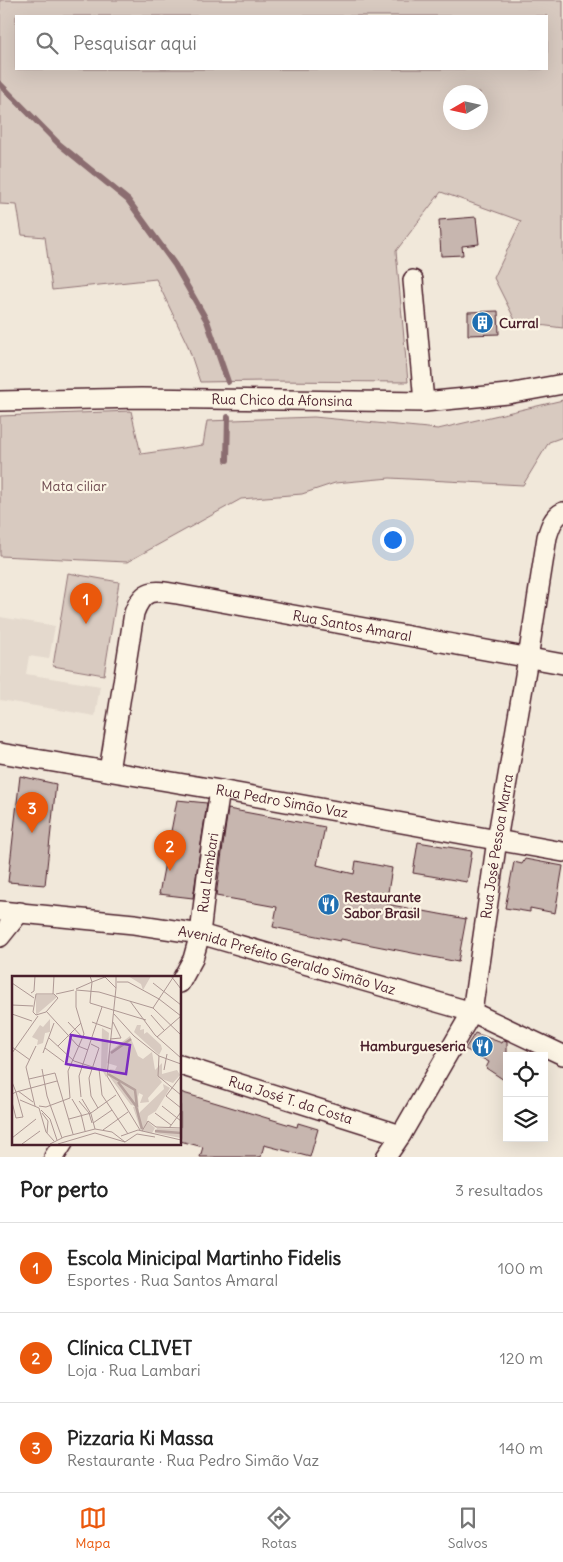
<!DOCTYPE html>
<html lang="pt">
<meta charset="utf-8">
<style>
body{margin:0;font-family:Delius,sans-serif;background:#f6f6f6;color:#222}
.controls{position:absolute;right:15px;bottom:15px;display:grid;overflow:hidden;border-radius:0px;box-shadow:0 5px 20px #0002}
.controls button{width:45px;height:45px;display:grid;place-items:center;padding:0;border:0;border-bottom:1px solid #e0e0e0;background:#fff;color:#222;font:25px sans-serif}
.compass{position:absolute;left:443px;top:85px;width:45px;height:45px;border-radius:50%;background:#fff;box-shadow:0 5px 20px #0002;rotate:261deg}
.you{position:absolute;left:392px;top:539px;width:18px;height:18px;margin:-12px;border:4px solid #fff;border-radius:50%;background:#1a73e8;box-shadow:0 0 0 8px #1a73e833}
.badge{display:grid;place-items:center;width:32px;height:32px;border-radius:50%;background:#ea580c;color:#fff;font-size:16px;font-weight:700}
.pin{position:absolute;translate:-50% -41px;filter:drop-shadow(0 1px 2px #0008)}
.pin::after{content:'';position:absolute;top:26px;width:18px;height:15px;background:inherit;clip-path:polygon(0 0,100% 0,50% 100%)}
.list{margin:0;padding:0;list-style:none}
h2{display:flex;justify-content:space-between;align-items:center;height:65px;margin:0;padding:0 20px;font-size:21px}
h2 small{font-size:16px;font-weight:400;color:#767676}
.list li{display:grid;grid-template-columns:32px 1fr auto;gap:15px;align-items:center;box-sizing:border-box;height:90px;padding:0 20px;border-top:1px solid #e0e0e0}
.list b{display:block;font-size:19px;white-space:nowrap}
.list p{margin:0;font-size:16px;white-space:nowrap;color:#767676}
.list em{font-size:16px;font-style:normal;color:#767676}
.icon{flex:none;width:28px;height:28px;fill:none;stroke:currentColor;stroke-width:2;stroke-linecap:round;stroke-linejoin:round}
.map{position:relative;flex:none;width:563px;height:1157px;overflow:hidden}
.search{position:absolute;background:#fff;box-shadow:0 5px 20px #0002;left:15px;right:15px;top:15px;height:55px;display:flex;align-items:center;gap:12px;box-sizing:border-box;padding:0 18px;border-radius:0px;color:#767676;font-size:19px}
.sheet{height:335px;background:#fff}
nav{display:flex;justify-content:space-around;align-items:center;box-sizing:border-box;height:70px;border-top:1px solid #e0e0e0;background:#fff;font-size:14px;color:#767676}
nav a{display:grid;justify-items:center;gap:2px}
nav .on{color:#ea580c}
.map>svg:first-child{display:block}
.built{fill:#e4d9cd}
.green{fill:#d8cac0;stroke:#917476;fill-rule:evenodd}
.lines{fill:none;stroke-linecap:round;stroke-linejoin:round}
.stream{stroke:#8b6d6f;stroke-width:6}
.building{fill:#c7b6af;stroke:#4a1f2b}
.minor-casing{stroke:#4a1f2b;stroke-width:22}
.minor{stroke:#fcf5e5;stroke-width:19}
.labels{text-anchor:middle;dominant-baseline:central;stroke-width:4.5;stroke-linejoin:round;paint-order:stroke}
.poi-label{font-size:14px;font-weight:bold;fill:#4a1f2b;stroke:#fcf5e5;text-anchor:start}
.street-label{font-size:14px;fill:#4a1f2b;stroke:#fcf5e5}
.park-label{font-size:14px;fill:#6e4a50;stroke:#fcf5e5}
.inset-river{fill:none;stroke:#b6a19c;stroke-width:2.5}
.inset-road{fill:none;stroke:#ae9894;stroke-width:1}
.view{fill:#7b2cbf;fill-opacity:0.15;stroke:#7b2cbf;stroke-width:2.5}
.inset-edge{fill:none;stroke:#4a1f2b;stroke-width:2.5}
</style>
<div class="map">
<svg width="563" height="1157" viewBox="0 0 563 1157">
<rect width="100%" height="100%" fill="#f1e8da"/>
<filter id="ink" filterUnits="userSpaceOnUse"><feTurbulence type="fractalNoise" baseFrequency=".02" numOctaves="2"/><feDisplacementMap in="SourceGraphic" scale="10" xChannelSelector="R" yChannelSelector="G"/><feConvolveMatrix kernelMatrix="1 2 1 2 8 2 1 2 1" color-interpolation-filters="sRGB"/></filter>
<g filter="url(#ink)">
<path class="built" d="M 0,617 L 55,626 L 49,659 L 29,656 L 26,674 L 100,686 L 95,716 L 0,700 Z"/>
<path class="green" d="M 0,0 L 563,0 L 563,328 L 516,322 L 494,278 L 521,221 L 441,192 L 396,251 L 408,382 L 264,381 L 200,382 L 188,346 L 156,279 L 52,290 L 45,237 L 22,235 L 17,205 L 0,204 ZM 16,16 L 547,16 L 547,69 L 16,69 ZM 480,92 L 480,122 L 450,122 L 450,92 Z
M 563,400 L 563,437 L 549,442 L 523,485 L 390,478 L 335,483 L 302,494 L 241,499 L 127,562 L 0,556 L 0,416 L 131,411 L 141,454 L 203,445 L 207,421 L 314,417 L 438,429 Z
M 68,573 L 119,582 L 104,675 L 53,666 Z"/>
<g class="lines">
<path class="stream" d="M 0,84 L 59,144 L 128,200 L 175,265 L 207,321 L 228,382
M 227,460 L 228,417"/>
</g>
<path class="building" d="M 476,217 L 479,244 L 462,246 L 463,255 L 441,256 L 439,220 Z
M 498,311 L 499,334 L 468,335 L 468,312 Z
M 20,776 L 56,784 L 45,885 L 8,882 Z
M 177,800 L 207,803 L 193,898 L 159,894 Z
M 228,809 L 325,827 L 317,865 L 354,874 L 356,861 L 392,868 L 386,904 L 466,919 L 458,962 L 341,939 L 340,941 L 273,927 L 277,907 L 216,896 Z
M 418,842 L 472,851 L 467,882 L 413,873 Z
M 525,859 L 563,866 L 555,913 L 530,908 L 530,912 L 505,908 L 514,862 L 522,864 Z
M 475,1033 L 502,1043 L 504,1040 L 507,1041 L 507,1082 L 486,1068 L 489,1062 L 465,1049 Z
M 180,1092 L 297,1127 L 298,1123 L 318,1129 L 310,1157 L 264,1145 L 261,1157 L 200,1157 L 203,1147 L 180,1141 Z"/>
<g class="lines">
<defs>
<g id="minor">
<path d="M 413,280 L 424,402"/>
<path id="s1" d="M 0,401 L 141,398 L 424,402 L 508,394 L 563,384"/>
<path id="s2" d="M 0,753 L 220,790 L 563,852"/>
<path id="s3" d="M 109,771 L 134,613 C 143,588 154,590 177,594 L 563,664"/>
<path id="s4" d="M 0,911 L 134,924 L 200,934 L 472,1012 L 563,1055"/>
<path d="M 0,937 L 20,912"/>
<path id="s5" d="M 180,983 L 193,959 L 200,934 L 207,875 L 220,790"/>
<path id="s6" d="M 180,1065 L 401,1135"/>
<path d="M 54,1157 L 63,1143"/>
<path id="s7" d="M 386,1157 L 401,1135 L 472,1012 L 497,840 L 528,658 L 547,537 C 550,527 553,517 563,512"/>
</g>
</defs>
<use href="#minor" class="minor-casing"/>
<use href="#minor" class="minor"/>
</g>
</g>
<defs>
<symbol id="building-disc" viewBox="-11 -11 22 22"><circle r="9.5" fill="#1f6fb2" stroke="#fcf5e5"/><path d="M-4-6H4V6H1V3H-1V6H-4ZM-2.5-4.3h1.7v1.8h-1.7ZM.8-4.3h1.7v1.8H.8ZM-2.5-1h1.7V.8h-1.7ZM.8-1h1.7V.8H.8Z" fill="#fff"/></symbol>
<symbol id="restaurant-disc" viewBox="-11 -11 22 22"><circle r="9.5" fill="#1f6fb2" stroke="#fcf5e5"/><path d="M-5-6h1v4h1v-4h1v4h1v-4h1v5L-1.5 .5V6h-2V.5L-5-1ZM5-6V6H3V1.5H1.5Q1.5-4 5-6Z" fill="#fff"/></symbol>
</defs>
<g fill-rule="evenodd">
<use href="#building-disc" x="470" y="310" width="25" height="25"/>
<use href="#restaurant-disc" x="316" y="892" width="25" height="25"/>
<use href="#restaurant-disc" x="470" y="1034" width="25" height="25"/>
</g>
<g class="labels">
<g class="poi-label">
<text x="499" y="323">Curral</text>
<text x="344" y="897">Restaurante<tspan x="344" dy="16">Sabor Brasil</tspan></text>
<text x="466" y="1046" text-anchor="end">Hamburgueseria</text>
</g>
<g class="street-label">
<text stroke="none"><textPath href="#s1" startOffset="282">Rua Chico da Afonsina</textPath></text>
<text stroke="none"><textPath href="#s3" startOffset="392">Rua Santos Amaral</textPath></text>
<text stroke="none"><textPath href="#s2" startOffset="286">Rua Pedro Simão Vaz</textPath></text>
<text stroke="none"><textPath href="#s7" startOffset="336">Rua José Pessoa Marra</textPath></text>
<text stroke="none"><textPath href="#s5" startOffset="115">Rua Lambari</textPath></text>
<text stroke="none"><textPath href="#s4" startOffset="292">Avenida Prefeito Geraldo Simão Vaz</textPath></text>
<text stroke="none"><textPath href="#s6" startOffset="116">Rua José T. da Costa</textPath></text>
</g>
<g class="park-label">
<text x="74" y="486">Mata ciliar</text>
</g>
</g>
<g transform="translate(12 976)">
<rect width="169" height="169" fill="#f1e8da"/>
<path d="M 116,0 L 139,0 L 131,14 L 129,8 ZM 24,19 L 43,19 L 45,21 L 24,39 ZM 38,43 L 38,56 L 33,57 L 31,67 L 25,69 L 26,64 L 20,61 L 28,49 L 31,51 ZM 125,49 L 129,49 L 128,54 L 132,53 L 132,58 L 135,56 L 149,69 L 150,73 L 147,79 L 122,56 ZM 90,52 L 97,57 L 94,101 L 89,92 ZM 118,60 L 126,80 L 131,83 L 140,76 L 143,94 L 150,87 L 150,98 L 165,94 L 168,99 L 161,107 L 147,102 L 150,106 L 136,122 L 137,126 L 128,127 L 131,119 L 127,117 L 126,121 L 127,137 L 152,113 L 151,108 L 158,112 L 144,135 L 136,140 L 135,145 L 143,152 L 140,157 L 129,155 L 121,131 L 124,130 L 119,129 L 97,100 L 98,93 L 103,94 L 105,90 L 95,87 L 97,76 ZM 145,152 L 169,153 L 169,162 L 143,157 Z" fill="#d8cac0"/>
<path class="inset-river" d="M 99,77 L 119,63M 96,98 L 123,114 L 125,131M 106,106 L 124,130 L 130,153M 143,155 L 169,157"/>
<path class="inset-road" d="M 78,0 L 80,6 L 93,1M 159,0 L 169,13M 93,1 L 104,12 L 104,0M 105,6 L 116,6 L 147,23 L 169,40M 0,7 L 22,22M 141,7 L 169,29M 104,12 L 95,100 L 128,154M 64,13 L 80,6 L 79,15M 64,14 L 87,16 L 141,32 L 169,59M 79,15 L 78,27 L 134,44M 19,17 L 22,15 L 23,0M 24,18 L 42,18 L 46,22 L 34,36 L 24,39 L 21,36 ZM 41,18 L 42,0M 44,18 L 62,14M 118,25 L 143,59 L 169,82M 0,29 L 21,30M 141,32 L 162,0M 34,35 L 66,70 L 76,74M 0,38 L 20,45M 102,38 L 122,60 L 147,80 L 169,88M 139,39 L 152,54M 56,46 L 71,62M 80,46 L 99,53M 145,61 L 169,40M 37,62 L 62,85 L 87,93 L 90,119 L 116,158M 98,63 L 109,62 L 101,46M 79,68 L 87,72 L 77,102 L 79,120 L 86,132M 46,70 L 69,47M 0,71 L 18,84M 33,72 L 52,86M 0,77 L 26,40M 31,77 L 42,47M 147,80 L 146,100 L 169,119M 30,93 L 35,120 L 50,162M 152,94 L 155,78M 169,100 L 154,120 L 169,132M 17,103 L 43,97 L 61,158M 0,106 L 4,116 L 0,118M 6,115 L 21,126M 69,121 L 67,100 L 90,31M 58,122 L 56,95 L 72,58 L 64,31 L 64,15M 60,123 L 69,138 L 73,155M 70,123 L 79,138 L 83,153M 8,124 L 27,132 L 34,156 L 42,165M 67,125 L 77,137 L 80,147M 0,126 L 4,142 L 11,141 L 4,116 L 45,105M 23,130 L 14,91 L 24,70M 27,130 L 34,131 L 58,122M 150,130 L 169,145M 29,134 L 38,143 L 45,164M 30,137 L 36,145 L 35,157M 143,137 L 159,149M 57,143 L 79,137 L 104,119M 81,147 L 100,134M 157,152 L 169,136M 91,154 L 116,136M 130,155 L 136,145 L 144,151 L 169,152M 109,160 L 126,154 L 169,164M 0,162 L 24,143M 113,166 L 125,158 L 143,161M 10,168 L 28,155M 38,168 L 52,161 L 83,153 L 100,156 L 113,166M 46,168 L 83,157 L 113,166"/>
<path class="view" d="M 59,59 L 118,69 L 114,98 L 54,88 Z"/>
<rect width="169" height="169" class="inset-edge"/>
</g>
</svg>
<div class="controls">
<button><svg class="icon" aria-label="locate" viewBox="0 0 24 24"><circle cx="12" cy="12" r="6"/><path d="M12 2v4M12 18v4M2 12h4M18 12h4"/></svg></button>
<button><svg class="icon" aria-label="layers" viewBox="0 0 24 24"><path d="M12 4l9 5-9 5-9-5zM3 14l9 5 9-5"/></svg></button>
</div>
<svg class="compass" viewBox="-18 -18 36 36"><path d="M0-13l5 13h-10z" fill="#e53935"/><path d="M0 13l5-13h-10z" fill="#767676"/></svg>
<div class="you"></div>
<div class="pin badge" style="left:86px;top:624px">1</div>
<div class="pin badge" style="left:170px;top:871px">2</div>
<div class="pin badge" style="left:32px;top:833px">3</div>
<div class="search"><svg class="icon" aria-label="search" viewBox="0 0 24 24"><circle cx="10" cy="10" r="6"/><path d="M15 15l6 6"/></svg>Pesquisar aqui</div>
</div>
<section class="sheet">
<h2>Por perto<small>3 resultados</small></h2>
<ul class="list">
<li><span class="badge">1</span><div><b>Escola Minicipal Martinho Fidelis</b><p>Esportes · Rua Santos Amaral</p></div><em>100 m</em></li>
<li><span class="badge">2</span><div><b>Clínica CLIVET</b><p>Loja · Rua Lambari</p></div><em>120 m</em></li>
<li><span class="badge">3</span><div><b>Pizzaria Ki Massa</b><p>Restaurante · Rua Pedro Simão Vaz</p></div><em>140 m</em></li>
</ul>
</section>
<nav>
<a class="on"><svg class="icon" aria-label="map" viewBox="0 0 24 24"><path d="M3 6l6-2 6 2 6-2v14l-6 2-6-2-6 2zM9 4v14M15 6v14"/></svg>Mapa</a>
<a><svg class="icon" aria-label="directions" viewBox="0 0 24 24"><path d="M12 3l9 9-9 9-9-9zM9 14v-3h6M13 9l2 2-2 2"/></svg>Rotas</a>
<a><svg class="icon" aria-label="saved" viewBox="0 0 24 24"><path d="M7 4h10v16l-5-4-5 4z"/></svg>Salvos</a>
</nav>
